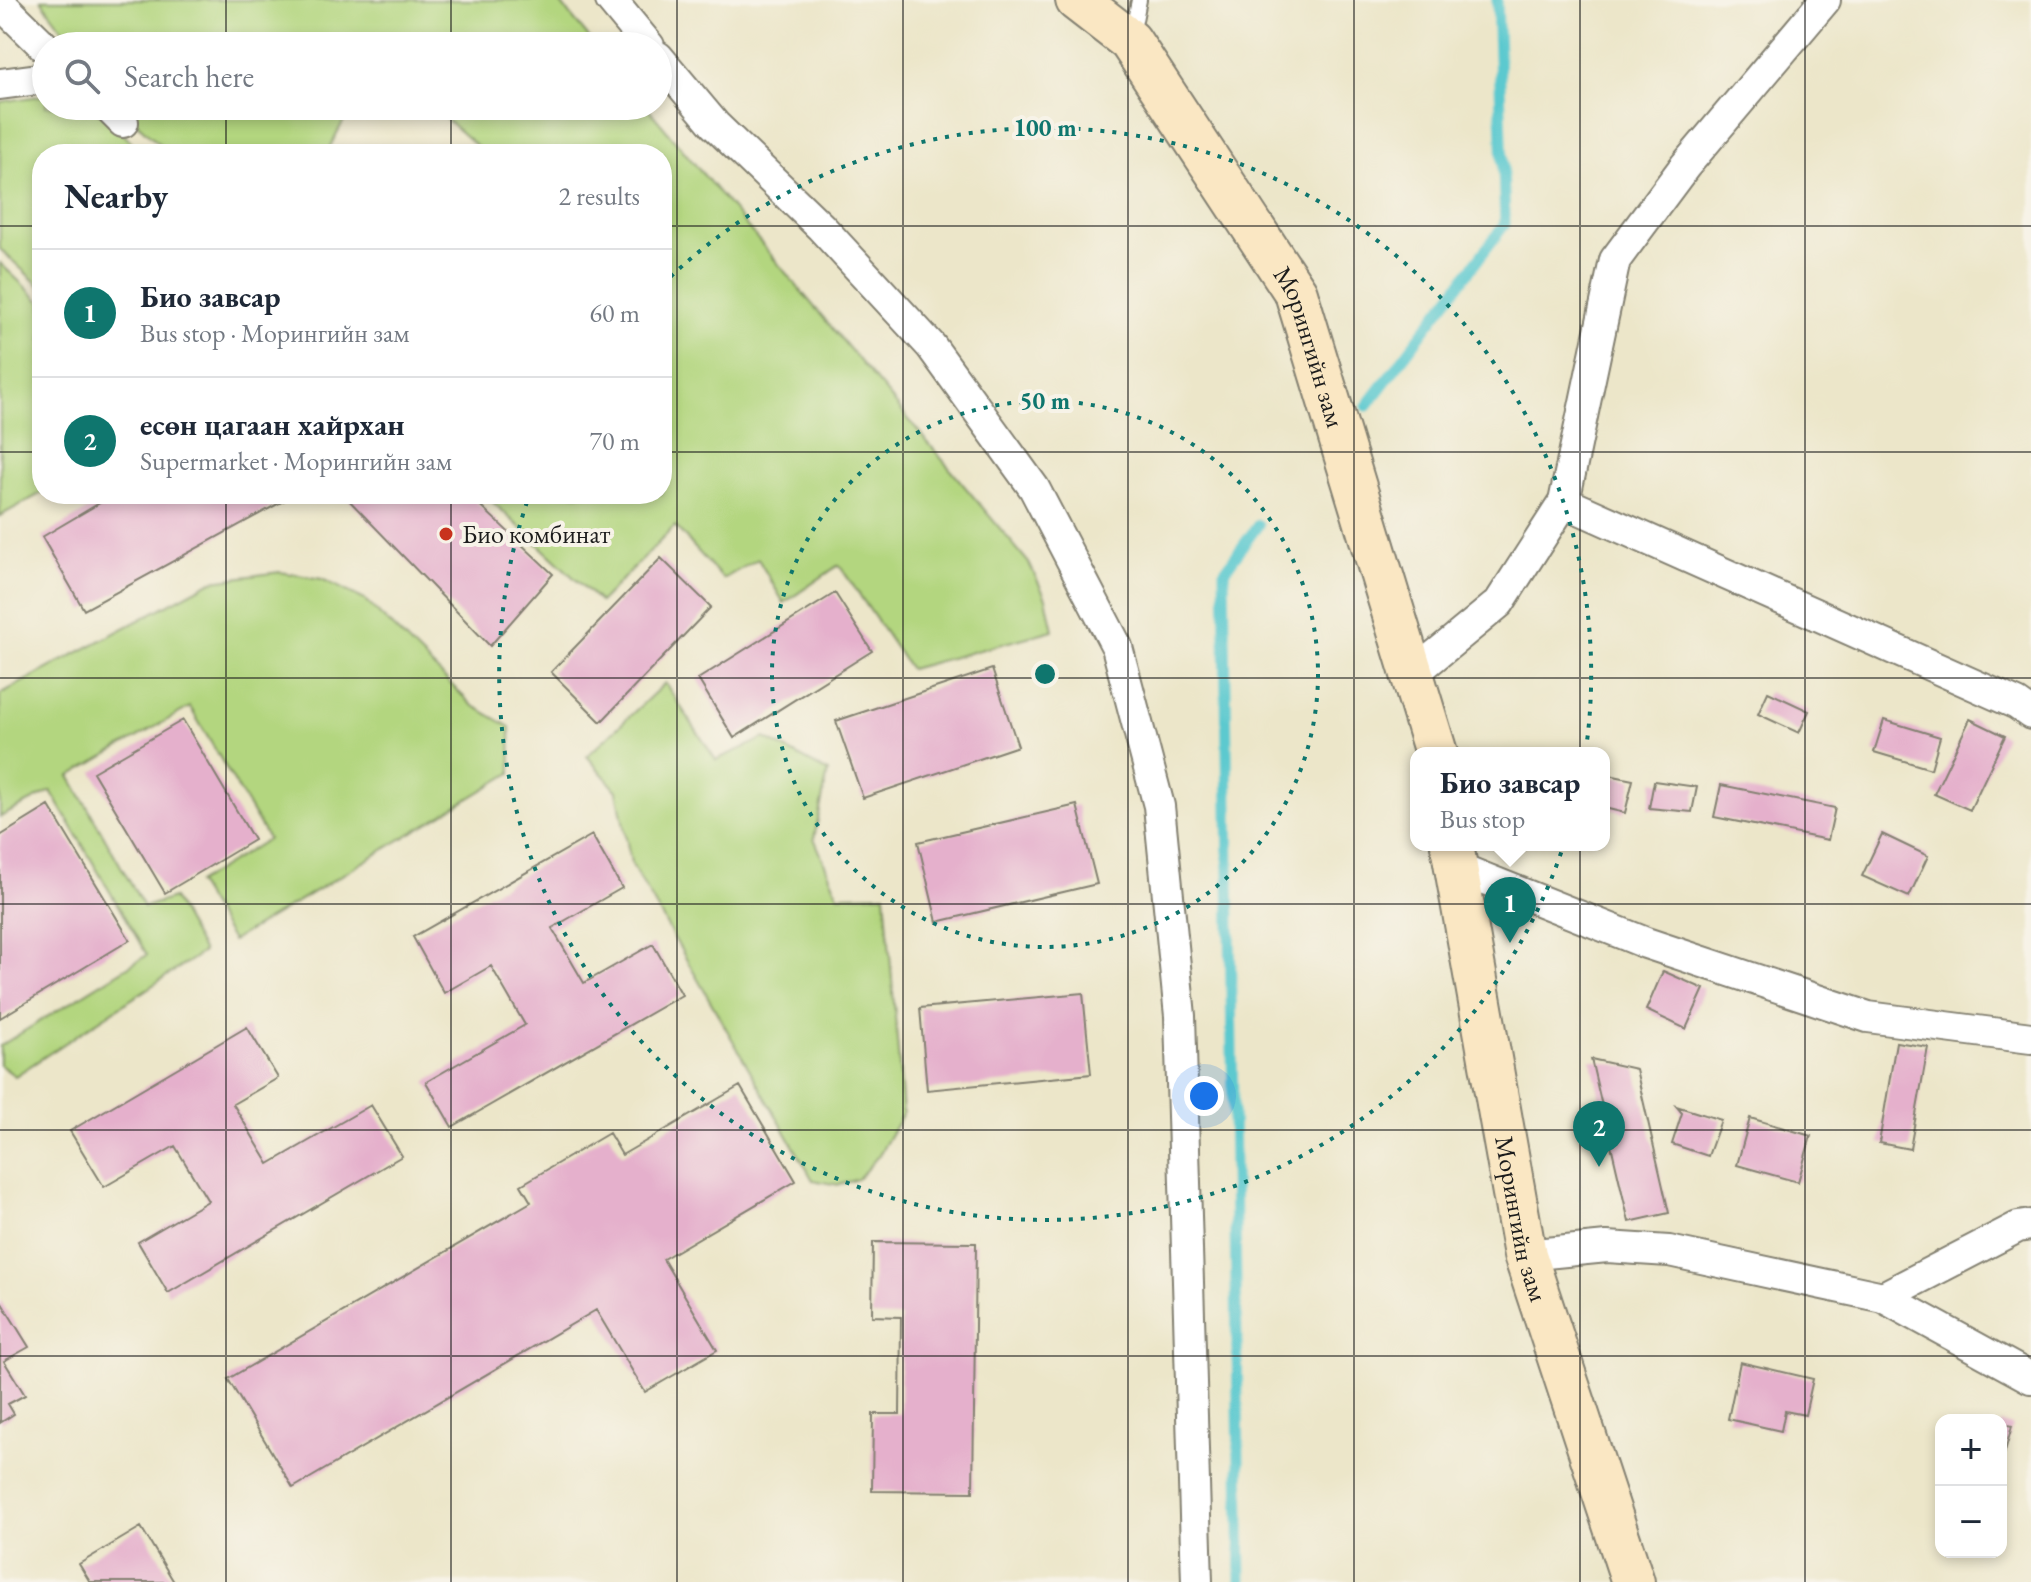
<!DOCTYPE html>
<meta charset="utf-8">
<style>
body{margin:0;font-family:"EB Garamond",serif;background:#f2f2f3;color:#1f2937}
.controls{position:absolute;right:24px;bottom:24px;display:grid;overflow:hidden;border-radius:16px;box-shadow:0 4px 12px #0003}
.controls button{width:72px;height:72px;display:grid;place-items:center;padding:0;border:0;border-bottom:2px solid #e0e1e3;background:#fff;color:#1f2937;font:40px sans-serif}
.you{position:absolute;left:1204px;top:1096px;width:28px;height:28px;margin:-20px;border:6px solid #fff;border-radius:50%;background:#1a73e8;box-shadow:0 0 0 12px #1a73e833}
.badge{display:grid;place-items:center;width:52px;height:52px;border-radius:50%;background:#0f766e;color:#fff;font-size:26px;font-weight:700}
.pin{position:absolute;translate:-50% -66px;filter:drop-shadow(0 2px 4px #0008)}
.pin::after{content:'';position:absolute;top:42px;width:28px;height:24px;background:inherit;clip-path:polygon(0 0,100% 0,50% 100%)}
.popup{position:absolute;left:1410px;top:747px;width:200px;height:104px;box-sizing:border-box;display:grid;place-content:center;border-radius:16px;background:#fff;filter:drop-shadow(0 2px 6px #0005);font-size:26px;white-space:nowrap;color:#747a83}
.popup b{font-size:30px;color:#1f2937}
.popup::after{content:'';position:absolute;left:50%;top:100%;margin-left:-16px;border:16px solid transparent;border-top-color:#fff}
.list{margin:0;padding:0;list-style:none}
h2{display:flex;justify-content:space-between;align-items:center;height:104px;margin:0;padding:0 32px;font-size:34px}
h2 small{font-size:26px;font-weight:400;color:#747a83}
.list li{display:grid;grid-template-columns:52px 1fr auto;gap:24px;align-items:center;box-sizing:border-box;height:128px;padding:0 32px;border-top:2px solid #e0e1e3}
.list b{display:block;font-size:30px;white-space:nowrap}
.list p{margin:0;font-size:26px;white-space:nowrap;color:#747a83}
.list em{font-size:26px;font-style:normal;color:#747a83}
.icon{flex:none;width:44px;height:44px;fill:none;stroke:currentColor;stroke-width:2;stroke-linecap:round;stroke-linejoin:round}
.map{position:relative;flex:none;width:2031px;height:1582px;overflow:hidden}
.search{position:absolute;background:#fff;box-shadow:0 4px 12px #0003;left:32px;top:32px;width:640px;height:88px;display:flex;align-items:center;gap:20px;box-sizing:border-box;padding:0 28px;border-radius:44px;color:#747a83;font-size:30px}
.panel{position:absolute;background:#fff;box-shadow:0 4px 12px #0003;left:32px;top:144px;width:640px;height:360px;border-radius:32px}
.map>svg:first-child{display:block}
.green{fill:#b3d67f;stroke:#68794e;stroke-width:2}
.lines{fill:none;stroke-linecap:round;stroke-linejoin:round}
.stream{stroke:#5cc9cf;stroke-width:11}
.building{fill:#e5b0cc}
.service-casing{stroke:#848172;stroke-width:18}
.minor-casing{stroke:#848172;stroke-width:34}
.secondary-casing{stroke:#848172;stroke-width:46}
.service{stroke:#fff;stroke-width:14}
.minor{stroke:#fff;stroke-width:30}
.secondary{stroke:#fae7c3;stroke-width:42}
.grid{fill:none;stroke:#1c1c1c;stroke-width:2;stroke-opacity:0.55}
.ring{fill:none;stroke:#0f766e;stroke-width:4;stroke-dasharray:4 8}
.poi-dot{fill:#c8321e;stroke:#f7f3e8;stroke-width:3}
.labels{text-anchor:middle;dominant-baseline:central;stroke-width:8;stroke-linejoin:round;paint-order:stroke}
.street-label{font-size:26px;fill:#1c1c1c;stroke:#f7f3e8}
.poi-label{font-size:26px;fill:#1c1c1c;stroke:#f7f3e8;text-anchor:start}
.centre{fill:#0f766e;stroke:#f7f3e8;stroke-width:4}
.ring-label{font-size:24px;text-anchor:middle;font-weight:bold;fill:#0f766e;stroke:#f7f3e8;stroke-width:8;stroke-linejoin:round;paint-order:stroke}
</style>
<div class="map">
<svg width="2031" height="1582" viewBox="0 0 2031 1582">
<rect width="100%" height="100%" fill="#f7f3e8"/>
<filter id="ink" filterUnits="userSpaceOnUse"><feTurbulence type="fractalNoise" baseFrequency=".0125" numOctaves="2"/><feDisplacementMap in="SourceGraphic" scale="16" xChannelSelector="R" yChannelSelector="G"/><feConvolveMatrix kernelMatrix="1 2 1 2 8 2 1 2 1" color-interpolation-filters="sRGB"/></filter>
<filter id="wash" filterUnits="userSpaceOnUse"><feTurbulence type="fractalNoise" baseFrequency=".006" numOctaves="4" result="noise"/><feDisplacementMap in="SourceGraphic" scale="32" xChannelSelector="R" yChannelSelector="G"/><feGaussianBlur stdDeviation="1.8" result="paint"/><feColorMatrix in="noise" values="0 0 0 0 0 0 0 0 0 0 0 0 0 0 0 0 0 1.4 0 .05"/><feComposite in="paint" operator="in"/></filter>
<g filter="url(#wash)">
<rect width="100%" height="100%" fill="#ece6c9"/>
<path class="green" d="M 41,0 L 558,0 L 596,46 L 75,46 Z
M 46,95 L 46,106 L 94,106 L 144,154 L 42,154 L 42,288 L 0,249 L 0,102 Z
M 118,106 L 355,106 L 343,122 L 326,154 L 170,154 Z
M 431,106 L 646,106 L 1029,563 L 1046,598 L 1053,630 L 910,669 L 839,565 L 784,603 L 758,559 L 723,579 L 675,526 L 600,602 L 484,494 L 662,494 L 662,154 L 486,154 Z
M 0,263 L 42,303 L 42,493 L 0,516 Z
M 280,572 L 322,579 L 365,600 L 472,705 L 510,727 L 511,773 L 232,941 L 197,883 L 268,839 L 190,707 L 70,776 L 144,907 L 173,898 L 203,952 L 15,1076 L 0,1065 L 0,1046 L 147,955 L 51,791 L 0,817 L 0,694 L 212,581 Z
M 665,683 L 716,760 L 765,738 L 828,772 L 814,838 L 838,895 L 885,894 L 903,1113 L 879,1155 L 858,1179 L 839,1185 L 813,1180 L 631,863 L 617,791 L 587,756 Z"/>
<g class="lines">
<path class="stream" d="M 1367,406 L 1505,224 L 1497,0
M 1241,1582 L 1224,572 L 1258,525"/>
</g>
<g id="blocks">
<path class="building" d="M 115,494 L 296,494 L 84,610 L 42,537 Z
M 343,494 L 468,494 L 553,574 L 490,646 Z
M 661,558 L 711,607 L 601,722 L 551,672 Z
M 835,593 L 872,651 L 734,738 L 698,679 Z
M 992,669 L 1018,746 L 863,798 L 836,721 Z
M 1768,692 L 1809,711 L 1799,733 L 1758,714 Z
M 1970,719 L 2005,736 L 1970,810 L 1934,794 Z
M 183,720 L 254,840 L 165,893 L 93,772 Z
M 1884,720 L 1940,737 L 1931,769 L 1874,752 Z
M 1604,774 L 1633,780 L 1625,813 L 1604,808 Z
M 1654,781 L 1697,787 L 1692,812 L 1649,808 Z
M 1721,785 L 1835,808 L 1828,840 L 1714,817 Z
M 1077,805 L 1097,884 L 937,922 L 918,842 Z
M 49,806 L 130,940 L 0,1018 L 0,836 Z
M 1882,834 L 1928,856 L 1909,897 L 1862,876 Z
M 592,835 L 622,888 L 552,928 L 584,983 L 653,944 L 682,995 L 452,1127 L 426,1082 L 525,1025 L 491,966 L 444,993 L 413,937 Z
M 1663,971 L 1704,989 L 1686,1029 L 1646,1010 Z
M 1083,993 L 1091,1074 L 927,1090 L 920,1008 Z
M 247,1027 L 278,1078 L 233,1104 L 269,1164 L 371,1105 L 402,1156 L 168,1293 L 138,1242 L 208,1201 L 175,1146 L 104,1187 L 70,1131 Z
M 1896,1042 L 1928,1047 L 1910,1149 L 1879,1143 Z
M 1591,1059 L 1636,1069 L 1669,1213 L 1629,1222 Z
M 740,1086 L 796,1181 L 663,1259 L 717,1350 L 645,1392 L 596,1310 L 293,1488 L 228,1379 L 531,1202 L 521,1185 L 609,1133 L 622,1155 Z
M 1676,1106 L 1721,1120 L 1708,1156 L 1672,1144 L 1682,1113 Z
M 1750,1118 L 1811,1136 L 1798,1182 L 1737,1165 Z
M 873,1242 L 976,1243 L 973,1492 L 872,1491 L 873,1414 L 900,1414 L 901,1317 L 872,1316 Z
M 0,1300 L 29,1347 L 4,1361 L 25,1395 L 8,1404 L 14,1414 L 0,1423 Z
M 1740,1362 L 1813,1379 L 1805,1415 L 1785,1411 L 1781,1431 L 1728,1419 Z
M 2001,1423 L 2012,1426 L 2002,1462 L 2001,1462 Z
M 141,1527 L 174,1582 L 90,1582 L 79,1564 Z"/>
</g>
</g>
<g filter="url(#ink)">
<use href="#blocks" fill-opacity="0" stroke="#848172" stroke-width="2"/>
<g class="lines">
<defs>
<path id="service" d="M 1132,35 L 1139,0"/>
<path id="minor" d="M 611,0 L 649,46
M 0,3 L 46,48
M 658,57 L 715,125 L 821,227 L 931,346 L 1034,488 L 1117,647 L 1159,806 L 1180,1016 L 1197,1582
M 0,84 L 46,78
M 107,106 L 123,122
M 1564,502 L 2017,704 L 2031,714
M 1414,673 L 1499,603 L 1564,502 L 1615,260 L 1685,166 L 1825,0
M 1456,867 L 1646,943 L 1868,1017 L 2031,1038
M 1525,1255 L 1607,1247 L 1669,1251 L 1883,1297 L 2018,1227 L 2031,1225
M 1883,1297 L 2031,1378"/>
<g id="secondary">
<path id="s1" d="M 1077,0 L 1130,41 L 1296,293 L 1436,753"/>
<path id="s2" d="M 1452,845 L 1525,1255 L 1633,1582"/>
</g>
</defs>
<use href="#service" class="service-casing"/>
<use href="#minor" class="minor-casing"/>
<use href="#secondary" class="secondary-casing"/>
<use href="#service" class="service"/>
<use href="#minor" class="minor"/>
<use href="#secondary" class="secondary"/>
</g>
</g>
<path class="grid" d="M 226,0 L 226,46M 451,0 L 451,46M 677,0 L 677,1582M 903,0 L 903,1582M 1128,0 L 1128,1582M 1354,0 L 1354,1582M 1580,0 L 1580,1582M 1805,0 L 1805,1582M 226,106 L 226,154M 451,106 L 451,154M 0,226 L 42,226M 662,226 L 2031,226M 0,452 L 42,452M 662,452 L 2031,452M 226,494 L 226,1582M 451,494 L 451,1582M 0,678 L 2031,678M 0,904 L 2031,904M 0,1130 L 2031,1130M 0,1356 L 2031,1356"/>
<g class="ring">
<circle cx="1045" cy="674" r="273"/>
<path d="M662 285A546 546 0 1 1 529 496"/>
</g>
<circle class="poi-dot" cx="446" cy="534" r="8"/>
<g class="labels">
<g class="street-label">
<text stroke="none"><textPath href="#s1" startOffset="424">Морингийн зам</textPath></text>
<text stroke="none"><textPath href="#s2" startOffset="380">Морингийн зам</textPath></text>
</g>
<g class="poi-label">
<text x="462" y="534">Био комбинат</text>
</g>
</g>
<circle cx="1045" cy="674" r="12" class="centre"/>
<g class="ring-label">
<text x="1045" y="136">100 m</text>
<text x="1045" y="409">50 m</text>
</g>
</svg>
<div class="controls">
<button>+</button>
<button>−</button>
</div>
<div class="you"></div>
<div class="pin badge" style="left:1510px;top:943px">1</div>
<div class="popup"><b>Био завсар</b>Bus stop</div>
<div class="pin badge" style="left:1599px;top:1167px">2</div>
<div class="search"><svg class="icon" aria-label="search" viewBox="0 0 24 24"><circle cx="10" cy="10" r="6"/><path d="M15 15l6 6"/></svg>Search here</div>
<section class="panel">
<h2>Nearby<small>2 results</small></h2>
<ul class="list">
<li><span class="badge">1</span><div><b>Био завсар</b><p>Bus stop · Морингийн зам</p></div><em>60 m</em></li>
<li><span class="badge">2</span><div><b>есөн цагаан хайрхан</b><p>Supermarket · Морингийн зам</p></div><em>70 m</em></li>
</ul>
</section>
</div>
